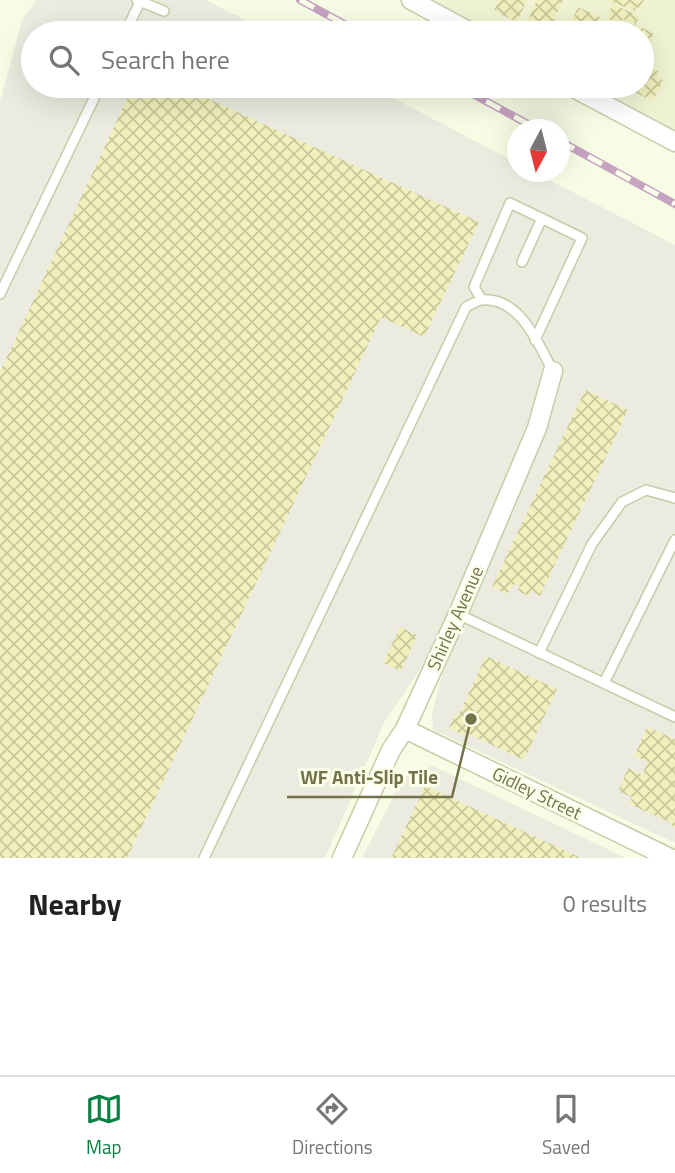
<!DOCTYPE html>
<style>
body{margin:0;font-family:"Titillium Web",sans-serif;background:#f2f2f2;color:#222}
.compass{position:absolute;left:507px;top:119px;width:63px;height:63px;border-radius:50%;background:#fff;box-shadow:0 7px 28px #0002;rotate:187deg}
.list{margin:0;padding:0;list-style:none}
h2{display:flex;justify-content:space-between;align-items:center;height:91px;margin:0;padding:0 28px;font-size:30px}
h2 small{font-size:23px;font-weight:400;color:#767676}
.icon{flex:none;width:38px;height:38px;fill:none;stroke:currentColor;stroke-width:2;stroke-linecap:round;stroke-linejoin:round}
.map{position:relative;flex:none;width:675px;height:858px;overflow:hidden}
.search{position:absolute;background:#fff;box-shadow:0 7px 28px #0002;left:21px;right:21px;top:21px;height:77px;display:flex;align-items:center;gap:18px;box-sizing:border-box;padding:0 24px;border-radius:38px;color:#767676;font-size:26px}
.sheet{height:217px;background:#fff}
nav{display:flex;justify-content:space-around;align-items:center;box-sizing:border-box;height:98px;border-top:2px solid #e0e0e0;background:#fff;font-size:19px;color:#767676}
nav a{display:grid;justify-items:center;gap:4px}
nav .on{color:#0b8043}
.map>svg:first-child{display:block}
.residential{fill:#eff3d3}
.industrial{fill:#ebecdf}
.building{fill:url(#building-cross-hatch)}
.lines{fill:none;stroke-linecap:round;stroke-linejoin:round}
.lane-casing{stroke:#c9caa8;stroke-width:12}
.street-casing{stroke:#c9caa8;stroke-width:21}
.lane{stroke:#fff;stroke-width:9}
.street{stroke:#fff;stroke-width:18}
.rail-casing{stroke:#c5a3c1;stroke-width:8}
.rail{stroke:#fbffea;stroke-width:5;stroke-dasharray:16;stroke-linecap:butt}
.labels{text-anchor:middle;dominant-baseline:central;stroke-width:6;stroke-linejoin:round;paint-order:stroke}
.street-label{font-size:18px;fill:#74724a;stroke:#fbffea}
.leader{fill:none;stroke:#74724a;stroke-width:2.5}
.callout-dot{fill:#74724a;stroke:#fbffea;stroke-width:2.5}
.callout-label{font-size:19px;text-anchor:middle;font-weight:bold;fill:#74724a;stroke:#fbffea;stroke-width:6;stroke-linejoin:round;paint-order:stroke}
</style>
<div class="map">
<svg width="675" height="858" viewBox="0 0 675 858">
<defs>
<pattern id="building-cross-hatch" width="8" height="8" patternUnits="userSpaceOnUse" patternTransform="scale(1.75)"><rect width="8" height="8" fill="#f1f0bc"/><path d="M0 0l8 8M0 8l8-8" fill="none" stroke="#c8c79b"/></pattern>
</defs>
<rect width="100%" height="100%" fill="#f7fce4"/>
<path class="residential" d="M 411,0 L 675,0 L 675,142 L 570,86 L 642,86 L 642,33 L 472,33 Z"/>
<path class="industrial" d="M 36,0 L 206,0 L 270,33 L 33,33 L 33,86 L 370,86 L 517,163 L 518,172 L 534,172 L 675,245 L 675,843 L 433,730 L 432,715 L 456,617 L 385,721 L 325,858 L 0,858 L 0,102 L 22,20 Z
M 433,766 L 626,858 L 362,858 L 399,785 L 412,769 Z"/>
<path class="building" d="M 499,0 L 527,0 L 517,22 L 494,11 Z
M 537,0 L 563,0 L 549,31 L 527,22 Z
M 607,0 L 644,0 L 640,8 L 636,7 L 635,11 Z
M 613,4 L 639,16 L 636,24 L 622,19 L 620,24 L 607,18 Z
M 578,7 L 600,17 L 592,33 L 566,33 Z
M 630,24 L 633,25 L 634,24 L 653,33 L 651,45 L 648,44 L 646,50 L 642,48 L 642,33 L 630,32 Z
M 642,64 L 659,72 L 656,77 L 663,80 L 653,101 L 626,88 L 627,86 L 642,86 Z
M 133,86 L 180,86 L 479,222 L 424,337 L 381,317 L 127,858 L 0,858 L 0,372 Z
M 585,390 L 628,410 L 540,596 L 531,591 L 529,596 L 517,591 L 520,586 L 514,584 L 507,594 L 492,587 Z
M 400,627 L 417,635 L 401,671 L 383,663 Z
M 486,656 L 557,689 L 524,760 L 469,734 L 467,737 L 449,728 L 456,713 L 459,714 Z
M 647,727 L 675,739 L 675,827 L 671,825 L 672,823 L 629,804 L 632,797 L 618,791 L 628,768 L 642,775 L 648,762 L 634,756 Z
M 425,786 L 581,858 L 391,858 Z"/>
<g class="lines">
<defs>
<path id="lane" d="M 137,0 L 164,11
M 125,33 L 140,2
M 522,262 L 542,218
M 0,294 L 100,86
M 482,300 L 474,287 L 510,203 L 582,238 L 535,340
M 458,614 L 675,717
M 539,653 L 592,544 L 622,502 L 646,490 L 675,498
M 604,683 L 675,540
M 204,858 L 466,307 C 470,305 477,301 481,300 C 520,296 538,344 553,371"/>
<path id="street" d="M 411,0 L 472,33
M 570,86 L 675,142
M 405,729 L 670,858
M 342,858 L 391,750 L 405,729 L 458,614 L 537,428 L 553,371"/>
</defs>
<use href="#lane" class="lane-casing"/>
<use href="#street" class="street-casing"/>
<use href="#lane" class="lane"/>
<use href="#street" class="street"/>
<defs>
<path id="rail" d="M 300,0 L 361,33
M 458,86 L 539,130
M 560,141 L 675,204"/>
</defs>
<use href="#rail" class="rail-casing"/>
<use href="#rail" class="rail"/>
</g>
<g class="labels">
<g class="street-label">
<text transform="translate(455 618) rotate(-66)">Shirley Avenue</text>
<text transform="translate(537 793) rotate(26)">Gidley Street</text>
</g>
</g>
<path class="leader" d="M471 719L452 797H287"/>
<circle class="callout-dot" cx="471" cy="719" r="7"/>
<g class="callout-label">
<text x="369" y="784">WF Anti-Slip Tile</text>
</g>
</svg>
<svg class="compass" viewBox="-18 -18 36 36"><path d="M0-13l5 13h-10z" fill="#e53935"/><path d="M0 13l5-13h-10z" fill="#767676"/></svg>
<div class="search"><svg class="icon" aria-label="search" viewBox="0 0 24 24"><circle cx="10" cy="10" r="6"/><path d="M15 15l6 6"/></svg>Search here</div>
</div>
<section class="sheet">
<h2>Nearby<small>0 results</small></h2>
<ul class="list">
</ul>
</section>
<nav>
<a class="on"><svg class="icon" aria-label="map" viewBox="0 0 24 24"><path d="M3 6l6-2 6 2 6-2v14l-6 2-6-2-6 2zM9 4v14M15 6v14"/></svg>Map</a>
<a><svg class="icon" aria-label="directions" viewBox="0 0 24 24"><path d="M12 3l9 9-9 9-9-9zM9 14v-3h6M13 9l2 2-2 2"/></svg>Directions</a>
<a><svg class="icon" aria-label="saved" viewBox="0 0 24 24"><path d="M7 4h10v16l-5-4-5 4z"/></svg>Saved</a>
</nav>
